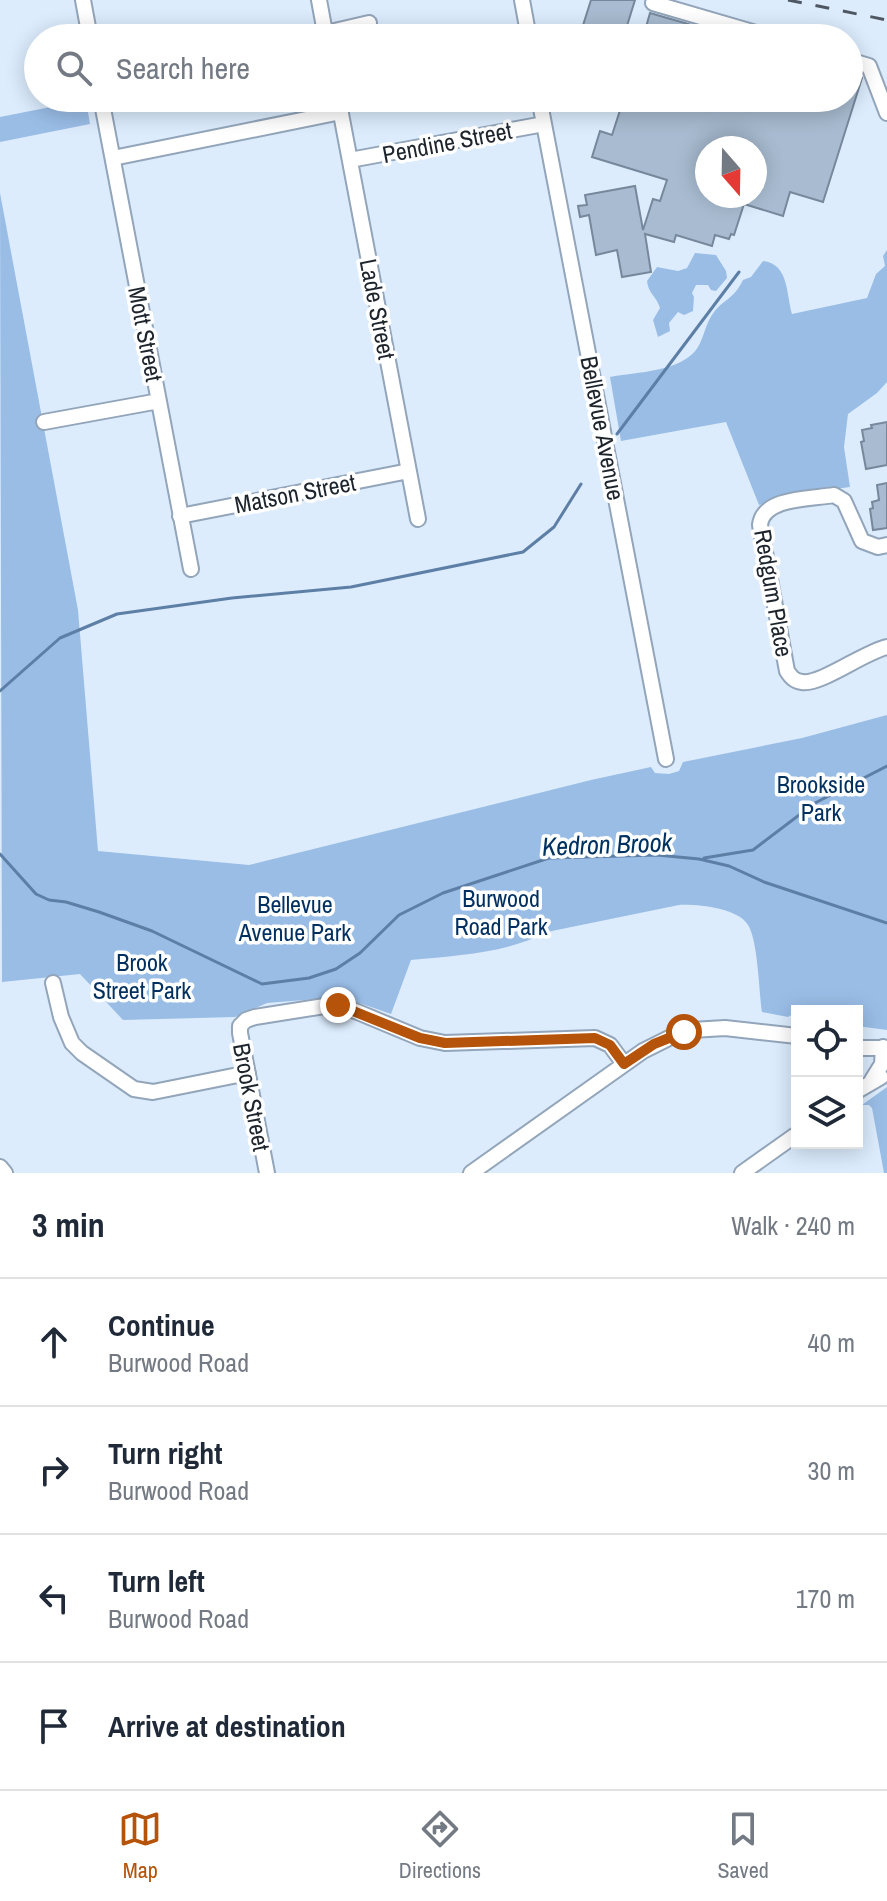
<!DOCTYPE html>
<meta charset="utf-8">
<style>
body{margin:0;font-family:"Archivo Narrow",sans-serif;background:#f6f6f7;color:#1f2937}
.controls{position:absolute;right:24px;bottom:24px;display:grid;overflow:hidden;border-radius:0px;box-shadow:0 4px 20px #0003}
.controls button{width:72px;height:72px;display:grid;place-items:center;padding:0;border:0;border-bottom:2px solid #e0e1e3;background:#fff;color:#1f2937;font:40px sans-serif}
.compass{position:absolute;left:695px;top:136px;width:72px;height:72px;border-radius:50%;background:#fff;box-shadow:0 4px 20px #0003;rotate:160deg}
.stop{position:absolute;width:24px;height:24px;margin:-18px;border:6px solid #b45309;border-radius:50%;background:#fff}
.stop.end{background:#b45309;border-color:#fff;box-shadow:0 2px 8px #0008}
.list{margin:0;padding:0;list-style:none}
h2{display:flex;justify-content:space-between;align-items:center;height:104px;margin:0;padding:0 32px;font-size:34px}
h2 small{font-size:26px;font-weight:400;color:#747a83}
.list li{display:grid;grid-template-columns:52px 1fr auto;gap:24px;align-items:center;box-sizing:border-box;height:128px;padding:0 32px;border-top:2px solid #e0e1e3}
.list b{display:block;font-size:30px;white-space:nowrap}
.list p{margin:0;font-size:26px;white-space:nowrap;color:#747a83}
.list em{font-size:26px;font-style:normal;color:#747a83}
.icon{flex:none;width:44px;height:44px;fill:none;stroke:currentColor;stroke-width:2;stroke-linecap:round;stroke-linejoin:round}
.map{position:relative;flex:none;width:887px;height:1173px;overflow:hidden}
.search{position:absolute;background:#fff;box-shadow:0 4px 20px #0003;left:24px;right:24px;top:24px;height:88px;display:flex;align-items:center;gap:20px;box-sizing:border-box;padding:0 28px;border-radius:44px;color:#747a83;font-size:30px}
.sheet{height:616px;background:#fff}
nav{display:flex;justify-content:space-around;align-items:center;box-sizing:border-box;height:112px;border-top:2px solid #e0e1e3;background:#fff;font-size:22px;color:#747a83}
nav a{display:grid;justify-items:center;gap:4px}
nav .on{color:#b45309}
.map>svg:first-child{display:block}
.green{fill:#9abde6}
.lines{fill:none;stroke-linecap:round;stroke-linejoin:round}
.stream{stroke:#5d7fa6;stroke-width:3}
.building{fill:#a8bbd0;stroke:#77889c;stroke-width:2;fill-rule:evenodd}
.minor-casing{stroke:#93a5ba;stroke-width:18}
.minor{stroke:#fff;stroke-width:14}
.rail{stroke:#4f5862;stroke-width:3;stroke-dasharray:14 14;stroke-linecap:butt}
.route{stroke:#b45309;stroke-width:10}
.labels{text-anchor:middle;dominant-baseline:central;stroke-width:7;stroke-linejoin:round;paint-order:stroke}
.street-label{font-size:24px;fill:#1d242c;stroke:#fff}
.park-label{font-size:24px;fill:#00305f;stroke:#fff}
.water-label{font-size:26px;font-style:italic;fill:#003261;stroke:#fff}
</style>
<div class="map">
<svg width="887" height="1173" viewBox="0 0 887 1173">
<rect width="100%" height="100%" fill="#dcecfd"/>
<path class="green" d="M 86,100 L 90,124 L 0,142 L 0,117 Z
M 0,193 L 78,610 L 98,851 L 249,865 L 591,780 L 651,767 L 655,773 L 669,774 L 679,771 L 683,762 L 802,738 L 887,715 L 887,1030 L 857,1026 L 857,1011 L 797,1011 L 788,1017 L 762,1012 C 759,993 758,940 748,925 C 738,908 697,904 679,905 L 547,932 C 504,954 458,955 411,960 L 391,1014 L 342,997 L 267,1003 L 235,1017 L 123,1020 L 80,974 L 2,982 Z
M 887,250 L 887,382 L 877,393 L 848,414 L 844,447 L 850,487 L 798,494 L 759,505 L 726,422 L 621,441 L 610,377 C 636,372 683,372 698,347 C 704,337 706,322 714,312 C 725,298 733,300 743,280 L 751,277 L 763,261 C 789,264 786,293 792,314 L 867,298 L 876,274 L 885,266 L 883,256 Z
M 695,253 L 716,255 L 726,271 L 727,278 L 716,291 L 711,290 L 708,285 L 696,285 L 692,293 L 694,297 L 693,311 L 684,315 L 678,312 L 669,323 L 670,331 L 658,337 L 653,320 L 660,308 C 657,297 648,293 647,281 L 657,267 L 678,271 L 687,268 Z
M 887,1087 L 887,1173 L 884,1173 L 872,1108 L 869,1105 L 862,1105 Z"/>
<g class="lines">
<path class="stream" d="M 617,434 L 739,272
M 0,691 L 60,638 L 117,614 L 232,598 L 351,587 L 523,552 L 554,527 L 581,484
M 0,854 L 36,894 L 49,900 L 66,902 L 99,912 L 152,931 L 262,984 L 309,978 L 336,969 L 360,953 L 399,915 L 443,893 L 549,858 L 657,855 L 699,859 L 729,866 L 764,882 L 887,923
M 704,858 L 753,850 L 815,803 L 887,766"/>
</g>
<path class="building" d="M 591,0 L 635,0 L 626,29 L 644,34 L 650,13 L 733,37 L 579,38 Z
M 849,74 L 862,78 L 823,202 L 790,192 L 783,216 L 744,204 L 734,235 L 731,234 L 729,239 L 715,235 L 712,246 L 676,235 L 674,242 L 645,234 L 651,272 L 622,277 L 617,250 L 596,255 L 589,215 L 580,217 L 578,206 L 587,205 L 585,195 L 635,186 L 643,230 L 653,199 L 660,201 L 667,180 L 592,157 L 600,131 L 612,135 L 624,98 L 849,98 ZM 707,148 L 755,148 L 755,196 L 707,196 Z
M 887,422 L 887,465 L 866,469 L 861,442 L 864,441 L 862,430 L 872,428 L 871,425 Z
M 887,483 L 887,528 L 873,530 L 870,509 L 873,508 L 872,502 L 879,500 L 877,485 Z"/>
<g class="lines">
<defs>
<path id="minor" d="M 83,0 L 90,38
M 319,0 L 326,38
M 522,0 L 529,38
M 653,3 L 773,38
M 326,33 L 369,23
M 849,60 L 869,66 L 887,113
M 101,98 L 191,569
M 338,98 L 418,519
M 539,98 L 666,759
M 113,158 L 341,112
M 350,160 L 544,124
M 44,422 L 159,401
M 180,516 L 409,471
M 887,545 L 878,547 L 862,541 L 844,501 L 834,495 C 811,499 763,497 760,525 L 787,671 C 791,677 794,681 802,682 C 821,685 864,652 887,647
M 53,983 L 61,1017 L 72,1043 L 82,1053 L 134,1089 L 153,1092 L 248,1073
M 857,1048 L 887,1048
M 872,1080 L 882,1064 L 883,1047
M 857,1091 L 881,1077
M 0,1167 L 5,1173
M 267,1173 L 240,1033 L 240,1026 L 246,1020 L 255,1017 L 331,1005 L 348,1008 L 420,1038 L 445,1043 L 595,1038 L 610,1045 L 624,1064
M 471,1173 L 643,1051 L 675,1035 L 692,1030 L 725,1028 L 797,1036
M 742,1173 L 797,1134"/>
</defs>
<use href="#minor" class="minor-casing"/>
<use href="#minor" class="minor"/>
<path class="rail" d="M 788,0 L 887,20"/>
</g>
<g class="lines">
<path class="route" d="M 338,1005 L 420,1038 L 445,1043 L 595,1038 L 610,1045 L 624,1064 L 654,1044 L 684,1032"/>
</g>
<g class="labels">
<g class="street-label">
<text transform="translate(447 142) rotate(-11)">Pendine Street</text>
<text transform="translate(378 309) rotate(79)">Lade Street</text>
<text transform="translate(146 334) rotate(79)">Mott Street</text>
<text transform="translate(603 428) rotate(79)">Bellevue Avenue</text>
<text transform="translate(295 493) rotate(-11)">Matson Street</text>
<text transform="translate(774 593) rotate(80)">Redgum Place</text>
<text transform="translate(252 1097) rotate(79)">Brook Street</text>
</g>
<g class="park-label">
<text x="821" y="784">Brookside<tspan x="821" dy="28">Park</tspan></text>
<text x="501" y="898">Burwood<tspan x="501" dy="28">Road Park</tspan></text>
<text x="295" y="904">Bellevue<tspan x="295" dy="28">Avenue Park</tspan></text>
<text x="142" y="962">Brook<tspan x="142" dy="28">Street Park</tspan></text>
</g>
<g class="water-label">
<text transform="translate(607 844) rotate(-2)">Kedron Brook</text>
</g>
</g>
</svg>
<div class="controls">
<button><svg class="icon" aria-label="locate" viewBox="0 0 24 24"><circle cx="12" cy="12" r="6"/><path d="M12 2v4M12 18v4M2 12h4M18 12h4"/></svg></button>
<button><svg class="icon" aria-label="layers" viewBox="0 0 24 24"><path d="M12 4l9 5-9 5-9-5zM3 14l9 5 9-5"/></svg></button>
</div>
<svg class="compass" viewBox="-18 -18 36 36"><path d="M0-13l5 13h-10z" fill="#e53935"/><path d="M0 13l5-13h-10z" fill="#747a83"/></svg>
<div class="stop" style="left:684px;top:1032px"></div>
<div class="stop end" style="left:338px;top:1005px"></div>
<div class="search"><svg class="icon" aria-label="search" viewBox="0 0 24 24"><circle cx="10" cy="10" r="6"/><path d="M15 15l6 6"/></svg>Search here</div>
</div>
<section class="sheet">
<h2>3 min<small>Walk · 240 m</small></h2>
<ul class="list">
<li><svg class="icon" aria-label="ahead" viewBox="0 0 24 24"><path d="M12 20V5M6 11l6-6 6 6"/></svg><div><b>Continue</b><p>Burwood Road</p></div><em>40 m</em></li>
<li><svg class="icon" aria-label="right" viewBox="0 0 24 24"><path d="M7 20v-9h11M14 6l5 5-5 5"/></svg><div><b>Turn right</b><p>Burwood Road</p></div><em>30 m</em></li>
<li><svg class="icon" aria-label="left" viewBox="0 0 24 24"><path d="M17 20v-9H6M10 6l-5 5 5 5"/></svg><div><b>Turn left</b><p>Burwood Road</p></div><em>170 m</em></li>
<li><svg class="icon" aria-label="arrive" viewBox="0 0 24 24"><path d="M6 21V4h12l-3 4 3 4H6"/></svg><div><b>Arrive at destination</b></div></li>
</ul>
</section>
<nav>
<a class="on"><svg class="icon" aria-label="map" viewBox="0 0 24 24"><path d="M3 6l6-2 6 2 6-2v14l-6 2-6-2-6 2zM9 4v14M15 6v14"/></svg>Map</a>
<a><svg class="icon" aria-label="directions" viewBox="0 0 24 24"><path d="M12 3l9 9-9 9-9-9zM9 14v-3h6M13 9l2 2-2 2"/></svg>Directions</a>
<a><svg class="icon" aria-label="saved" viewBox="0 0 24 24"><path d="M7 4h10v16l-5-4-5 4z"/></svg>Saved</a>
</nav>
